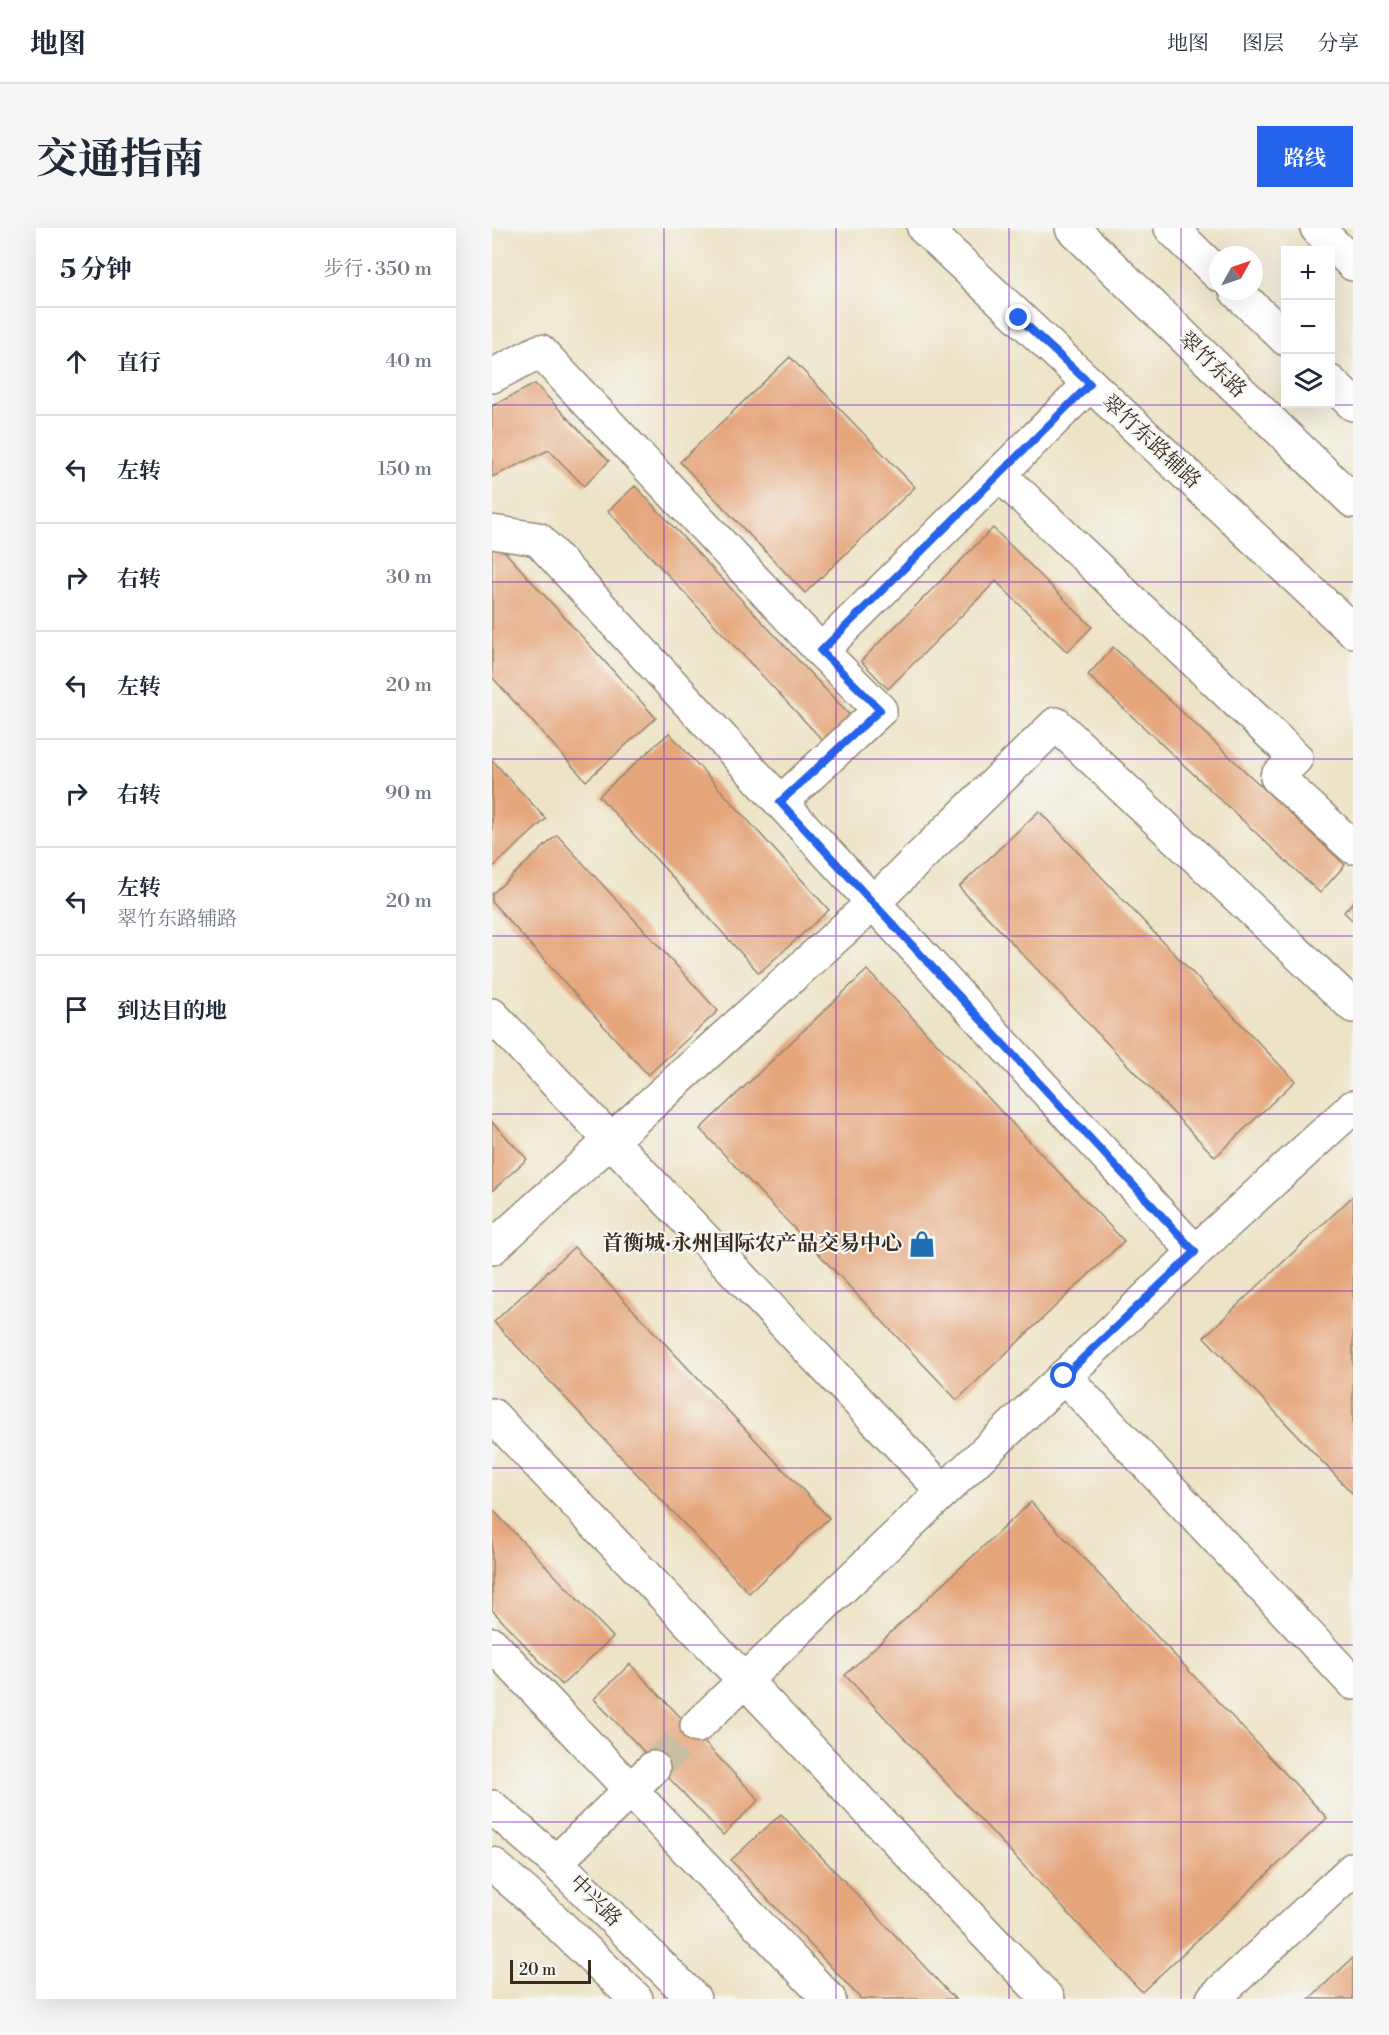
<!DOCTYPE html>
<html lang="zh">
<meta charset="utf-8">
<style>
body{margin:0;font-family:"Libre Bodoni","Noto Serif SC",serif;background:#f6f6f7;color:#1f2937}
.controls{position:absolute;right:18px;top:18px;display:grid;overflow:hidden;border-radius:0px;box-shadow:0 6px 24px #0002}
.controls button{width:54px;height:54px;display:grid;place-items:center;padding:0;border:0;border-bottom:2px solid #e0e1e3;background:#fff;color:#1f2937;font:30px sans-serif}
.compass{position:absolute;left:717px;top:18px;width:54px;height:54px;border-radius:50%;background:#fff;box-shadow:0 6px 24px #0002;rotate:50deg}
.scale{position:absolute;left:18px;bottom:15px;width:81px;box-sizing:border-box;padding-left:6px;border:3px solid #3b2a1e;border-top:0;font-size:16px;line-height:21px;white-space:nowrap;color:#3b2a1e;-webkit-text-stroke:4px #f6f6f2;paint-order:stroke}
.stop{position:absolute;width:18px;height:18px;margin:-14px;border:4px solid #2563eb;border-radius:50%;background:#fff}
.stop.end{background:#2563eb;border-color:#fff;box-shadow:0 2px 6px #0008}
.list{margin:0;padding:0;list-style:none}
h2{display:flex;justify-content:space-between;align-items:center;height:78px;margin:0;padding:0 24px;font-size:26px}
h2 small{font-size:20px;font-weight:400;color:#747a83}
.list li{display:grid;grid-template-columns:39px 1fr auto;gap:18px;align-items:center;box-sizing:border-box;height:108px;padding:0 24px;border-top:2px solid #e0e1e3}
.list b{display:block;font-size:22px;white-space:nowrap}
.list p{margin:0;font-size:20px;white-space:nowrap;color:#747a83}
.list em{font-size:20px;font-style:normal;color:#747a83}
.icon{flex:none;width:33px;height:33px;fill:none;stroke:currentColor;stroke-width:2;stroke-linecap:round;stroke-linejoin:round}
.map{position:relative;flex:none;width:861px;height:1771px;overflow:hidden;border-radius:0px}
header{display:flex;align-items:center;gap:36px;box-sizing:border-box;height:84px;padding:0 30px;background:#fff;border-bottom:2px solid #e0e1e3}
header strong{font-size:28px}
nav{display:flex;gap:33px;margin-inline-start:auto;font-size:21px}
.intro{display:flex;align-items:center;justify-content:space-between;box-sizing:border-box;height:144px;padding:0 36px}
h1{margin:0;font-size:42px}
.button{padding:15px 27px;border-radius:0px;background:#2563eb;color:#fff;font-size:21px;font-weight:700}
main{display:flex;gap:36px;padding:0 36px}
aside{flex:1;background:#fff;border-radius:0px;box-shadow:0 6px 24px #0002}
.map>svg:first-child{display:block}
.building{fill:#e5a67b}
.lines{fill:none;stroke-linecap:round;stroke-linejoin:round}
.minor-tunnel{stroke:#c9bea4;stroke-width:33;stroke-dasharray:33 16;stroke-linecap:butt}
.minor-casing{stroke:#948672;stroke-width:36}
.major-casing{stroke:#948672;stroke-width:36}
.minor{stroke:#fff;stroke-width:33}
.major{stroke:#fff;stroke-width:33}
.route{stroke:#2563eb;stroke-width:8}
.grid{fill:none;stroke:#7b2cbf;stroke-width:1.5;stroke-opacity:0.55}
.labels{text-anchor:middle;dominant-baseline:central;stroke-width:4.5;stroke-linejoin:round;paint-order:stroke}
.street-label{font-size:21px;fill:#3b2a1e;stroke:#f6f6f2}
.poi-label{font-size:21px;font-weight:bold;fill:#3b2a1e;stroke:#f6f6f2;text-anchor:end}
</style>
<header>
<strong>地图</strong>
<nav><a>地图</a><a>图层</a><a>分享</a></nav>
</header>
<div class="intro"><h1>交通指南</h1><a class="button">路线</a></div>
<main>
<aside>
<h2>5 分钟<small>步行 · 350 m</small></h2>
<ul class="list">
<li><svg class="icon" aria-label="ahead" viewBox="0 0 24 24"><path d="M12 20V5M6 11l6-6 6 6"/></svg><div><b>直行</b></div><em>40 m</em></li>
<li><svg class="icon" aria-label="left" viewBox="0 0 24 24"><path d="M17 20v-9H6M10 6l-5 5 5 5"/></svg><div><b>左转</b></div><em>150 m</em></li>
<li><svg class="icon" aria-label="right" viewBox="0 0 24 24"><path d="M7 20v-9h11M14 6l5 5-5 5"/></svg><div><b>右转</b></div><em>30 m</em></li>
<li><svg class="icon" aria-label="left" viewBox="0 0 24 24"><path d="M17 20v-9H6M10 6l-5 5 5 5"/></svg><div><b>左转</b></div><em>20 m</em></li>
<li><svg class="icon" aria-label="right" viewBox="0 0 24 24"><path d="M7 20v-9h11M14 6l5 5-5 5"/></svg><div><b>右转</b></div><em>90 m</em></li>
<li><svg class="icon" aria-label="left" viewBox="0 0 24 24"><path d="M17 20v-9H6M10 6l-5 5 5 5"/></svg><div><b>左转</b><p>翠竹东路辅路</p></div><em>20 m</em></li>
<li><svg class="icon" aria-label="arrive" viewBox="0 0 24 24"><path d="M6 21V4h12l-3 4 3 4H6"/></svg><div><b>到达目的地</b></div></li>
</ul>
</aside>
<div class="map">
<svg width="861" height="1771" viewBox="0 0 861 1771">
<rect width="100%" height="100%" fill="#f6f6f2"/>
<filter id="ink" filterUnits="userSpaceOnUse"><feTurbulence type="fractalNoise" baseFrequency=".0167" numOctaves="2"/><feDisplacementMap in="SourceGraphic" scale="12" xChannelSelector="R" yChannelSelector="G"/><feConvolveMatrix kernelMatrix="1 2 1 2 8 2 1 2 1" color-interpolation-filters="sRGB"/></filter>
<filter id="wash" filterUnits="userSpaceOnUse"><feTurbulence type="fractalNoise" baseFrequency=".008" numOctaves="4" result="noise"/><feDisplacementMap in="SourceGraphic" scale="24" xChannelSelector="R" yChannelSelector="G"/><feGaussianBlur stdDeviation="1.35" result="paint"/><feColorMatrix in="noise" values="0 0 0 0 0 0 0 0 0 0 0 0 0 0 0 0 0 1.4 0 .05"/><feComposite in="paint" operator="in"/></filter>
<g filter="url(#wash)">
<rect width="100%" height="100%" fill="#ede3c6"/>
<g id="blocks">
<path class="building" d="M 298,129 L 423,259 L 313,365 L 188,234 Z
M 43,156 L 117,233 L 92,258 L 57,222 L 0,249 L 0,178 Z
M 143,258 L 363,493 L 336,518 L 116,283 Z
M 501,300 L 600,399 L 575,424 L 504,353 L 396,461 L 369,433 Z
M 3,313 L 164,490 L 94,553 L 0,449 L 0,315 Z
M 621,419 L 853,637 L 828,665 L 596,447 Z
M 177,505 L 337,682 L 267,745 L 107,568 Z
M 0,532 L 54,591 L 0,640 Z
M 547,583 L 803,853 L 723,929 L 467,659 Z
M 65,607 L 226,783 L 156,847 L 0,674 L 0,666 Z
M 861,674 L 861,693 L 852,684 Z
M 375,742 L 632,1013 L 465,1172 L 208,901 Z
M 0,894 L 35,931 L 0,963 Z
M 861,968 L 861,1266 L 712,1109 Z
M 82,1019 L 337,1290 L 257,1365 L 2,1094 Z
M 539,1274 L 835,1590 L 650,1764 L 353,1447 Z
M 0,1281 L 121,1409 L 70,1457 L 0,1382 Z
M 138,1436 L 267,1572 L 231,1607 L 102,1471 Z
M 289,1586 L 463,1771 L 369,1771 L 239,1632 Z
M 861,1730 L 861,1771 L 817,1771 Z"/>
</g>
</g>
<g filter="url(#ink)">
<use href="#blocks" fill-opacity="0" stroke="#948672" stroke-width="1.5"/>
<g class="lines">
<path class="minor-tunnel" d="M 161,1540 L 205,1498"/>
<defs>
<path id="minor" d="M 0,148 L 48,123 L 329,423 L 598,156
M 507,246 L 804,530 L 785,549 L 861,619
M 0,304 L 46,311 L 703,1024
M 289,574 L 388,482 L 329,423
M 0,787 L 451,1263
M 0,1020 L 381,675 L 564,496 L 861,778
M 572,1148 L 861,1455
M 0,1187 L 556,1771
M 0,1416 L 337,1771
M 205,1498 L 703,1024 L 861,879
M 0,1579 L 64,1634 L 202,1771
M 64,1634 L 161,1540
M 0,1636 L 39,1670 L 144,1771
M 721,1771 L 861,1641"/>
<path id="major" d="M 432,0 L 861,403
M 580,0 L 861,273
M 679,0 L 726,46
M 825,0 L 861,36
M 744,63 L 794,111
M 838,154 L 861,176"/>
</defs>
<use href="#minor" class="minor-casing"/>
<use href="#major" class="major-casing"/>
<use href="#minor" class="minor"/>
<use href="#major" class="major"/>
</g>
</g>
<g class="lines" filter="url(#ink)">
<path class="route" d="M 527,90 L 598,156 L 329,423 L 388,482 L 288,574 L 703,1024 L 572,1148"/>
</g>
<path class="grid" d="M 172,0 L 172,1771M 344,0 L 344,1771M 517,0 L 517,1771M 689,0 L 689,1771M 0,177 L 861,177M 0,354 L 861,354M 0,531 L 861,531M 0,708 L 861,708M 0,886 L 861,886M 0,1063 L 861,1063M 0,1240 L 861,1240M 0,1417 L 861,1417M 0,1594 L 861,1594"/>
<defs>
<symbol id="shop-bare" viewBox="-9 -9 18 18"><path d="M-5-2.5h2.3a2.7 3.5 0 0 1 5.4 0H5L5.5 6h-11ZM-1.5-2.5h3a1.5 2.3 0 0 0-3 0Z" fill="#1f6fb2" stroke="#f6f6f2" stroke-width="2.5" paint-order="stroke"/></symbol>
</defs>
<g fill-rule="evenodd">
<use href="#shop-bare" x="411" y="997" width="38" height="38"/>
</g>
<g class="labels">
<g class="street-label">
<text transform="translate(720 137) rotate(44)">翠竹东路</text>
<text transform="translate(659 214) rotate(43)">翠竹东路辅路</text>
<text transform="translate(103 1673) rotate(45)">中兴路</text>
</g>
<g class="poi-label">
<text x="410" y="1016">首衡城·永州国际农产品交易中心</text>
</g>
</g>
</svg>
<div class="controls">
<button>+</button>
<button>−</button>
<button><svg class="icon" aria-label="layers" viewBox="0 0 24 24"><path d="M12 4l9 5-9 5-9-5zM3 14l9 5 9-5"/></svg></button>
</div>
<svg class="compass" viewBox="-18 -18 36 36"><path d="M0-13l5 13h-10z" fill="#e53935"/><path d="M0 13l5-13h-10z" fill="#747a83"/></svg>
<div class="scale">20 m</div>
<div class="stop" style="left:572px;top:1148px"></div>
<div class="stop end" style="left:527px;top:90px"></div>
</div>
</main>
